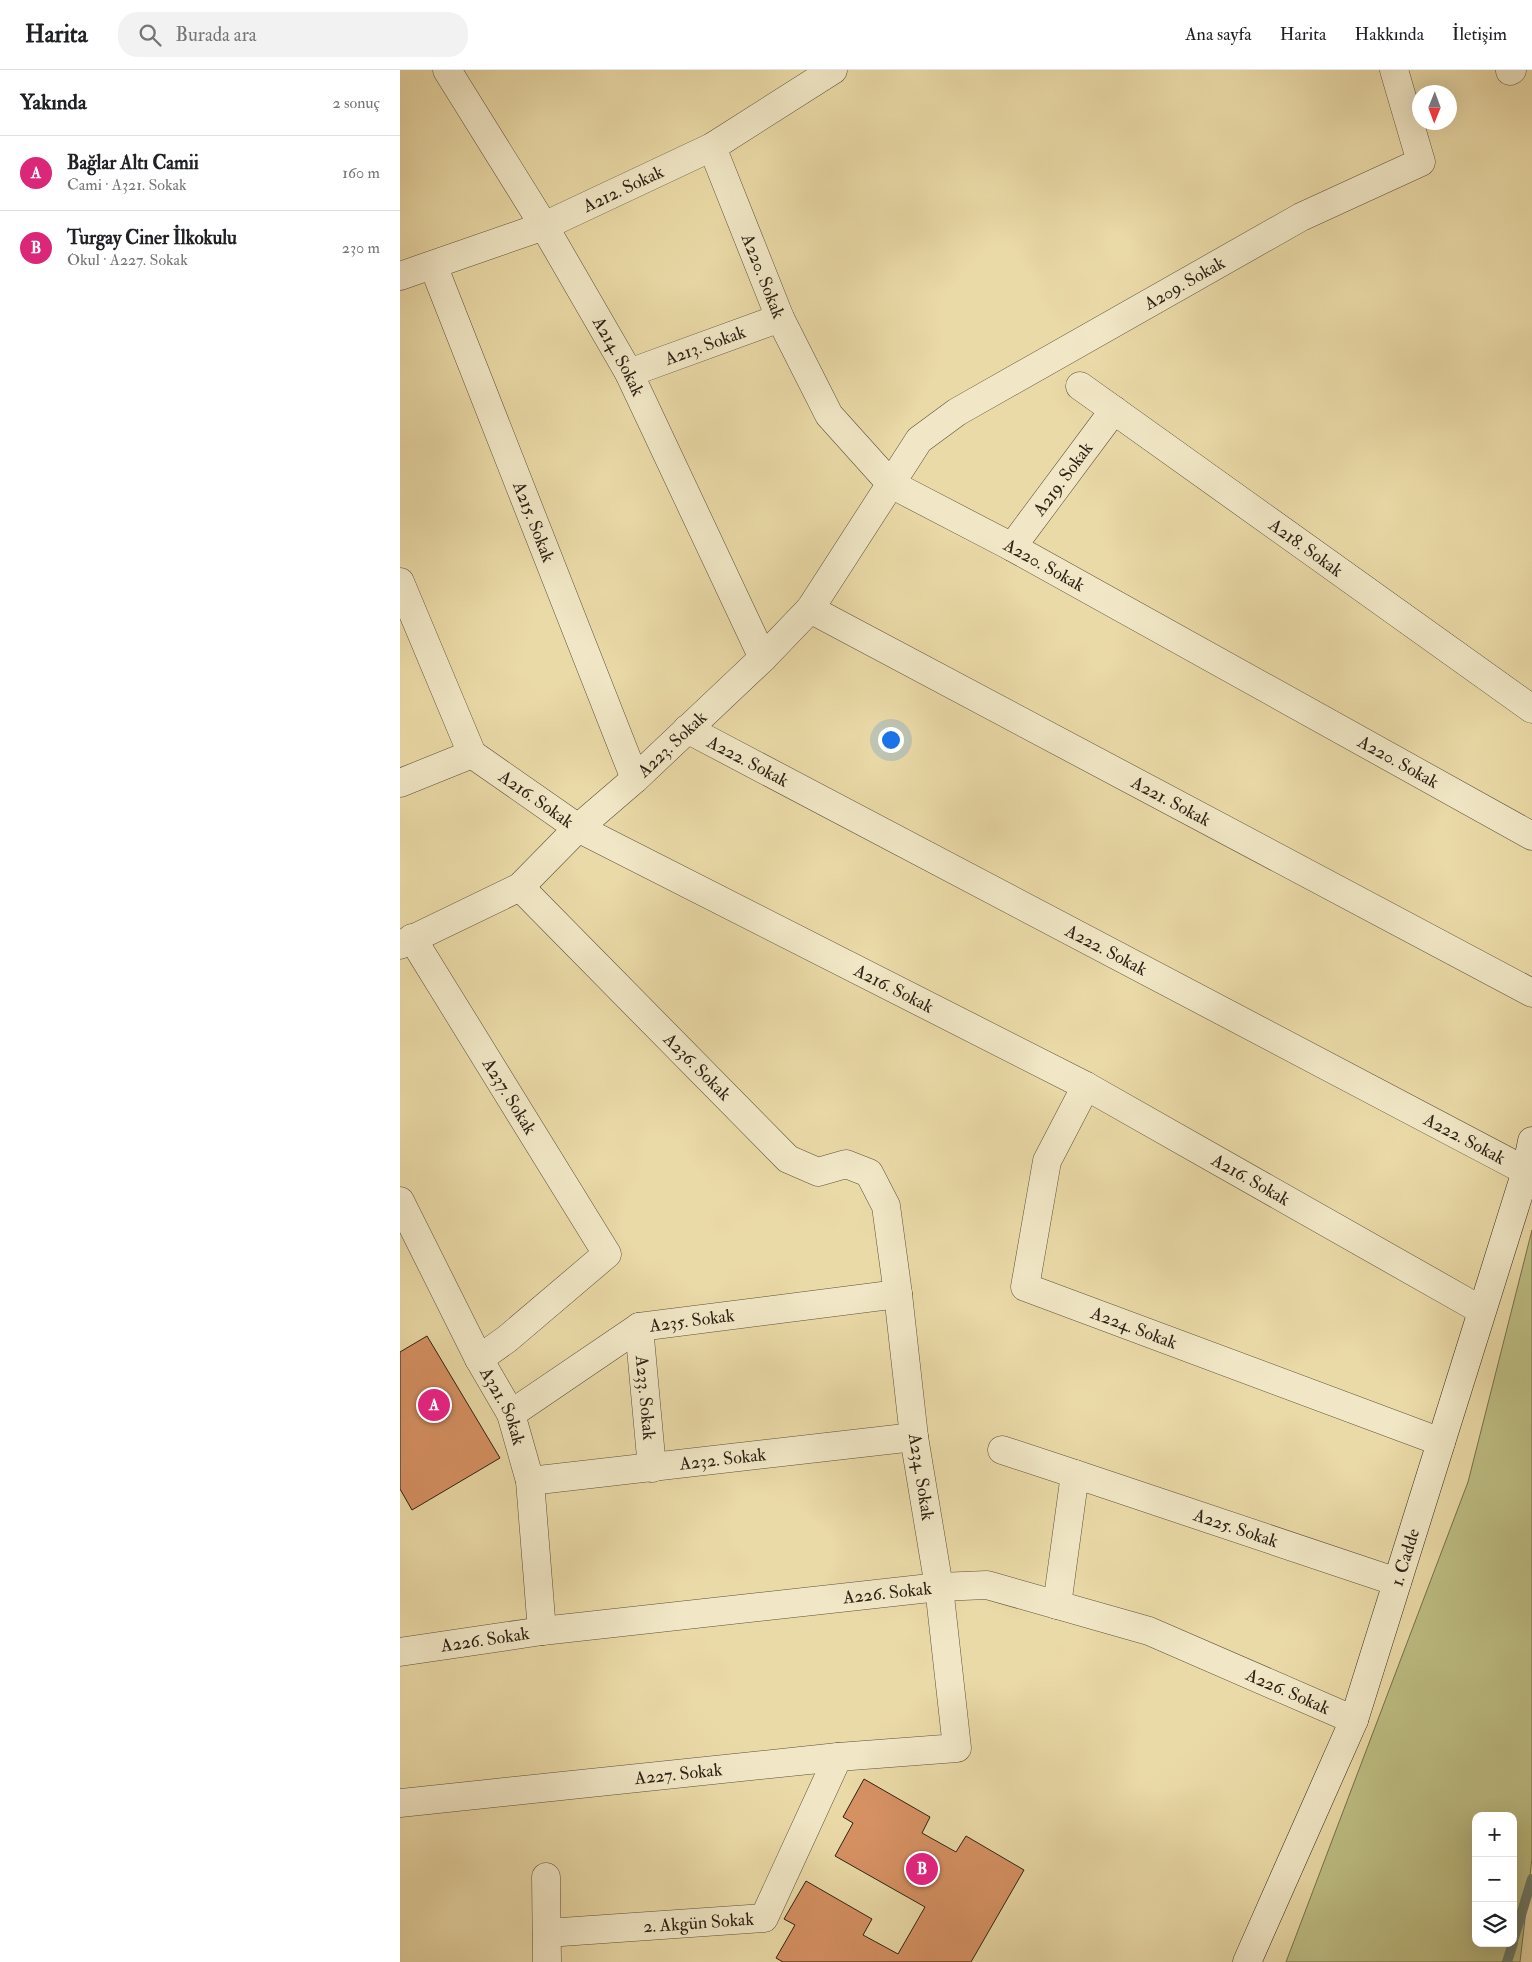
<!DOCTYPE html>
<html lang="tr">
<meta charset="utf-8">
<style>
body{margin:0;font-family:"IM FELL Double Pica",serif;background:#f2f2f2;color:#202124}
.controls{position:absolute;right:15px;bottom:15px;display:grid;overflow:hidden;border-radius:10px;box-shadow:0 5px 20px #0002}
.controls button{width:45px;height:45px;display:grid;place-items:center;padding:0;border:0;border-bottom:1px solid #e0e0e0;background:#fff;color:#202124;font:25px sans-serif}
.compass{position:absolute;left:1012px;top:15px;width:45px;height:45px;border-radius:50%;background:#fff;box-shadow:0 5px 20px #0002;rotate:181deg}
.you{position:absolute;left:490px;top:669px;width:18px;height:18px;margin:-12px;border:4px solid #fff;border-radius:50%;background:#1a73e8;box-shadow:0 0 0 8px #1a73e833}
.badge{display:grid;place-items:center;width:32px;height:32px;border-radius:50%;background:#db2777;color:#fff;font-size:16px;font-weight:700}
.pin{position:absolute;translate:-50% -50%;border:2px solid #fff;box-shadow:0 1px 5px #0006}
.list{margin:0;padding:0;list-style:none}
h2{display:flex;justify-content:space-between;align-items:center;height:65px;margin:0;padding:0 20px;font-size:21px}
h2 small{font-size:16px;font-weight:400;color:#757577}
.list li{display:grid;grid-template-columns:32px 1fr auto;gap:15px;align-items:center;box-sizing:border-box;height:75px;padding:0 20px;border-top:1px solid #e0e0e0}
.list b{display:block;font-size:19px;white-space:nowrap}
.list p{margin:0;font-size:16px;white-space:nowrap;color:#757577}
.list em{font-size:16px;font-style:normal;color:#757577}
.icon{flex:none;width:28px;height:28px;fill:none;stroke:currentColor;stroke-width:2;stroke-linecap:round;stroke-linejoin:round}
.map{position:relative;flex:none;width:1132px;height:1892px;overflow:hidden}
header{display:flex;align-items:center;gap:30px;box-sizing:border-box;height:70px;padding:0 25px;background:#fff;border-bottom:1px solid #e0e0e0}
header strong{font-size:24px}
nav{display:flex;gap:28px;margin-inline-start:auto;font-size:18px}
.search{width:350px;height:45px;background:#f2f2f2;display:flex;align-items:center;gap:12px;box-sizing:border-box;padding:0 18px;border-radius:20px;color:#757577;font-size:19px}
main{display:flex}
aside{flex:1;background:#fff}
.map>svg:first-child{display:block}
.green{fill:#bdbe83;stroke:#74704c;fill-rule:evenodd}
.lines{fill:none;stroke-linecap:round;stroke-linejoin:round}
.stream{stroke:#6d7d6d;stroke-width:10}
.building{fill:#d69163;stroke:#2c2115}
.street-casing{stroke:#5c4f3a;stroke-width:29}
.secondary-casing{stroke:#2c2115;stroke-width:29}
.street{stroke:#f1e7c6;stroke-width:28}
.secondary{stroke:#f1e7c6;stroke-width:28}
.labels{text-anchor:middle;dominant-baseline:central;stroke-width:4;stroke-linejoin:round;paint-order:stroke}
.street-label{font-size:18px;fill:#2c2115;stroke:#f1e7c6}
</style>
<header>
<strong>Harita</strong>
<div class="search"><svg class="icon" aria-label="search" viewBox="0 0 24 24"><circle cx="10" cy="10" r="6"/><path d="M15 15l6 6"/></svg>Burada ara</div>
<nav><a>Ana sayfa</a><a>Harita</a><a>Hakkında</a><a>İletişim</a></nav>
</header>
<main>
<aside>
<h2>Yakında<small>2 sonuç</small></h2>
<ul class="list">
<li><span class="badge">A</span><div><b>Bağlar Altı Camii</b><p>Cami · A321. Sokak</p></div><em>160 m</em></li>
<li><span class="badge">B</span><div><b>Turgay Ciner İlkokulu</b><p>Okul · A227. Sokak</p></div><em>230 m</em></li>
</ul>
</aside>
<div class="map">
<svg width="1132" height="1892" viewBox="0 0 1132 1892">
<rect width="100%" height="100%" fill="#eadaa7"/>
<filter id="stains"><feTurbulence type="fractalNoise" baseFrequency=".004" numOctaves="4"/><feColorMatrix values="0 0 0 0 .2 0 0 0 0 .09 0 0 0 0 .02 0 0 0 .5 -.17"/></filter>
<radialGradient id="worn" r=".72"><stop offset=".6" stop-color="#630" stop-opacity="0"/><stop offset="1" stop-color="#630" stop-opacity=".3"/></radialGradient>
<path class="green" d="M 1132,1160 L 1132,1788 L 1120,1892 L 886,1892 L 1068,1412 ZM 1076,1746 L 1113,1746 L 1113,1873 L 1076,1873 Z"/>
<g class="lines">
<path class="stream" d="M 1113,1871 L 1132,1809
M 1107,1892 L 1113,1873"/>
</g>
<path class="building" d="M 27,1266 L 100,1388 L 12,1440 L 0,1419 L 0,1282 Z
M 464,1709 L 530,1747 L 522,1763 L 556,1782 L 566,1766 L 624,1800 L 571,1892 L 383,1892 L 376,1888 L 395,1855 L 384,1849 L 406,1811 L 472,1849 L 463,1865 L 498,1884 L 525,1837 L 435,1786 L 453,1753 L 443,1747 Z"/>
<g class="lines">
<defs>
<g id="street">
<path id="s1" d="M 47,0 L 144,156 L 229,303 L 363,588"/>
<path d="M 1110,1 L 1112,0"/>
<path id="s2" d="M 312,77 L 380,248 L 429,345 L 491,414 L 612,477 L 1132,766"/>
<path id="s3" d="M 33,195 L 235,709"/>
<path id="s4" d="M 0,206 L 144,156 L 312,77 L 433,0"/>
<path id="s5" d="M 229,303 L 380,248"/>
<path id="s6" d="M 680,316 L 1132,639"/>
<path id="s7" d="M 612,477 L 714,340"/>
<path id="s8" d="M 0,512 L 72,684 L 178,758 L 686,1016 L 1081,1240"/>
<path id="s9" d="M 410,539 L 1132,923"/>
<path id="s10" d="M 287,659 L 1126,1101"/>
<path d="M 0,713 L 72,684"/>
<path id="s11" d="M 12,868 L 207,1184 L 107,1269 L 79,1289"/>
<path id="s12" d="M 0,875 L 120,817 L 178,758 L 235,709 L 363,588 L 410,539 L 519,370 L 557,342 L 901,147 L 1021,92 L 994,0"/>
<path id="s13" d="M 686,1016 L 647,1091 L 625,1217 L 1041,1372"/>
<path id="s14" d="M 0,1131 L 79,1289 L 111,1344 L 130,1411 L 142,1561"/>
<path id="s15" d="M 239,1257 L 252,1398"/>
<path id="s16" d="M 111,1344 L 239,1257 L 498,1224"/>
<path d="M 602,1380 L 675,1404"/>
<path id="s17" d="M 130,1411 L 514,1367"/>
<path id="s18" d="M 657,1535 L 675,1404 L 997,1512"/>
<path id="s19" d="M 0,1582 L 142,1561 L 539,1517 L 587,1515 L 749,1561 L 954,1650"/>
<path id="s20" d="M 0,1733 L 438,1687 L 557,1678 L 539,1517 L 514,1367 L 498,1224 L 486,1136 L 469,1103 L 446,1094 L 418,1102 L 388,1089 L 120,817"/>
<path d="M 146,1807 L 147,1892"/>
<path id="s21" d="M 147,1863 L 364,1848 L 438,1687"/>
</g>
<g id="secondary">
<path id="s22" d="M 847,1892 L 954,1650 L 1126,1101 L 1132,1071"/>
</g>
</defs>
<use href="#street" class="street-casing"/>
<use href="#secondary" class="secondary-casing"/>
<use href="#street" class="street"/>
<use href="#secondary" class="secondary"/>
</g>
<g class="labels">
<g class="street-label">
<text stroke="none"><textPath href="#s4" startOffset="240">A212. Sokak</textPath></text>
<text stroke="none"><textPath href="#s2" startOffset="139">A220. Sokak</textPath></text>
<text stroke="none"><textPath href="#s12" startOffset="1045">A209. Sokak</textPath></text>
<text stroke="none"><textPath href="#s5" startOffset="81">A213. Sokak</textPath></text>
<text stroke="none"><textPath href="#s1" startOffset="334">A214. Sokak</textPath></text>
<text stroke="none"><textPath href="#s7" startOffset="85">A219. Sokak</textPath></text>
<text stroke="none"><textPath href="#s3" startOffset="276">A215. Sokak</textPath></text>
<text stroke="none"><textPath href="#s6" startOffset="278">A218. Sokak</textPath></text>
<text stroke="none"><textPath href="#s2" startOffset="559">A220. Sokak</textPath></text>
<text stroke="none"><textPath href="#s12" startOffset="342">A223. Sokak</textPath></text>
<text stroke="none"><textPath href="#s10" startOffset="69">A222. Sokak</textPath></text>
<text stroke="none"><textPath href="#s2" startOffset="964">A220. Sokak</textPath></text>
<text stroke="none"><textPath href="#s8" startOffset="265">A216. Sokak</textPath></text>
<text stroke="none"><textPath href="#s9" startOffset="409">A221. Sokak</textPath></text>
<text stroke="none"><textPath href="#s10" startOffset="474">A222. Sokak</textPath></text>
<text stroke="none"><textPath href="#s8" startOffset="670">A216. Sokak</textPath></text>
<text transform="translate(297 997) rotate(45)">A236. Sokak</text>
<text stroke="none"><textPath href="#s11" startOffset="186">A237. Sokak</textPath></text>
<text stroke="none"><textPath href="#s10" startOffset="879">A222. Sokak</textPath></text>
<text stroke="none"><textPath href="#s8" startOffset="1075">A216. Sokak</textPath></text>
<text stroke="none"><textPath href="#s16" startOffset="208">A235. Sokak</textPath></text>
<text stroke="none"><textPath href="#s13" startOffset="329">A224. Sokak</textPath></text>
<text stroke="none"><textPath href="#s15" startOffset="71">A233. Sokak</textPath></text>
<text stroke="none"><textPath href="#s14" startOffset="230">A321. Sokak</textPath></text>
<text stroke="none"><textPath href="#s17" startOffset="194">A232. Sokak</textPath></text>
<text transform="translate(521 1407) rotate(81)">A234. Sokak</text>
<text stroke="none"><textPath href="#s18" startOffset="302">A225. Sokak</textPath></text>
<text stroke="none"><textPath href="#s22" startOffset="435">1. Cadde</textPath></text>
<text stroke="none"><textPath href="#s19" startOffset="491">A226. Sokak</textPath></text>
<text stroke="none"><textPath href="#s19" startOffset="86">A226. Sokak</textPath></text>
<text stroke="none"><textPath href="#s19" startOffset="911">A226. Sokak</textPath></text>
<text stroke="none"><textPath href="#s20" startOffset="280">A227. Sokak</textPath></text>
<text stroke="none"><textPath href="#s21" startOffset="152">2. Akgün Sokak</textPath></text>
</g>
</g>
<rect width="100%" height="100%" filter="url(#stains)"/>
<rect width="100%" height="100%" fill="url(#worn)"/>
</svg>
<div class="controls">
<button>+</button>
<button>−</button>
<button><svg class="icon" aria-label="layers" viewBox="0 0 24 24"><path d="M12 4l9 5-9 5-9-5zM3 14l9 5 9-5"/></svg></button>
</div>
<svg class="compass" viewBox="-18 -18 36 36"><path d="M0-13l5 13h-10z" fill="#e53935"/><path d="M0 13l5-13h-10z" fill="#757577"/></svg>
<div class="you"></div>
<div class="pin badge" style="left:34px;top:1335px">A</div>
<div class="pin badge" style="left:522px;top:1799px">B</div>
</div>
</main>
